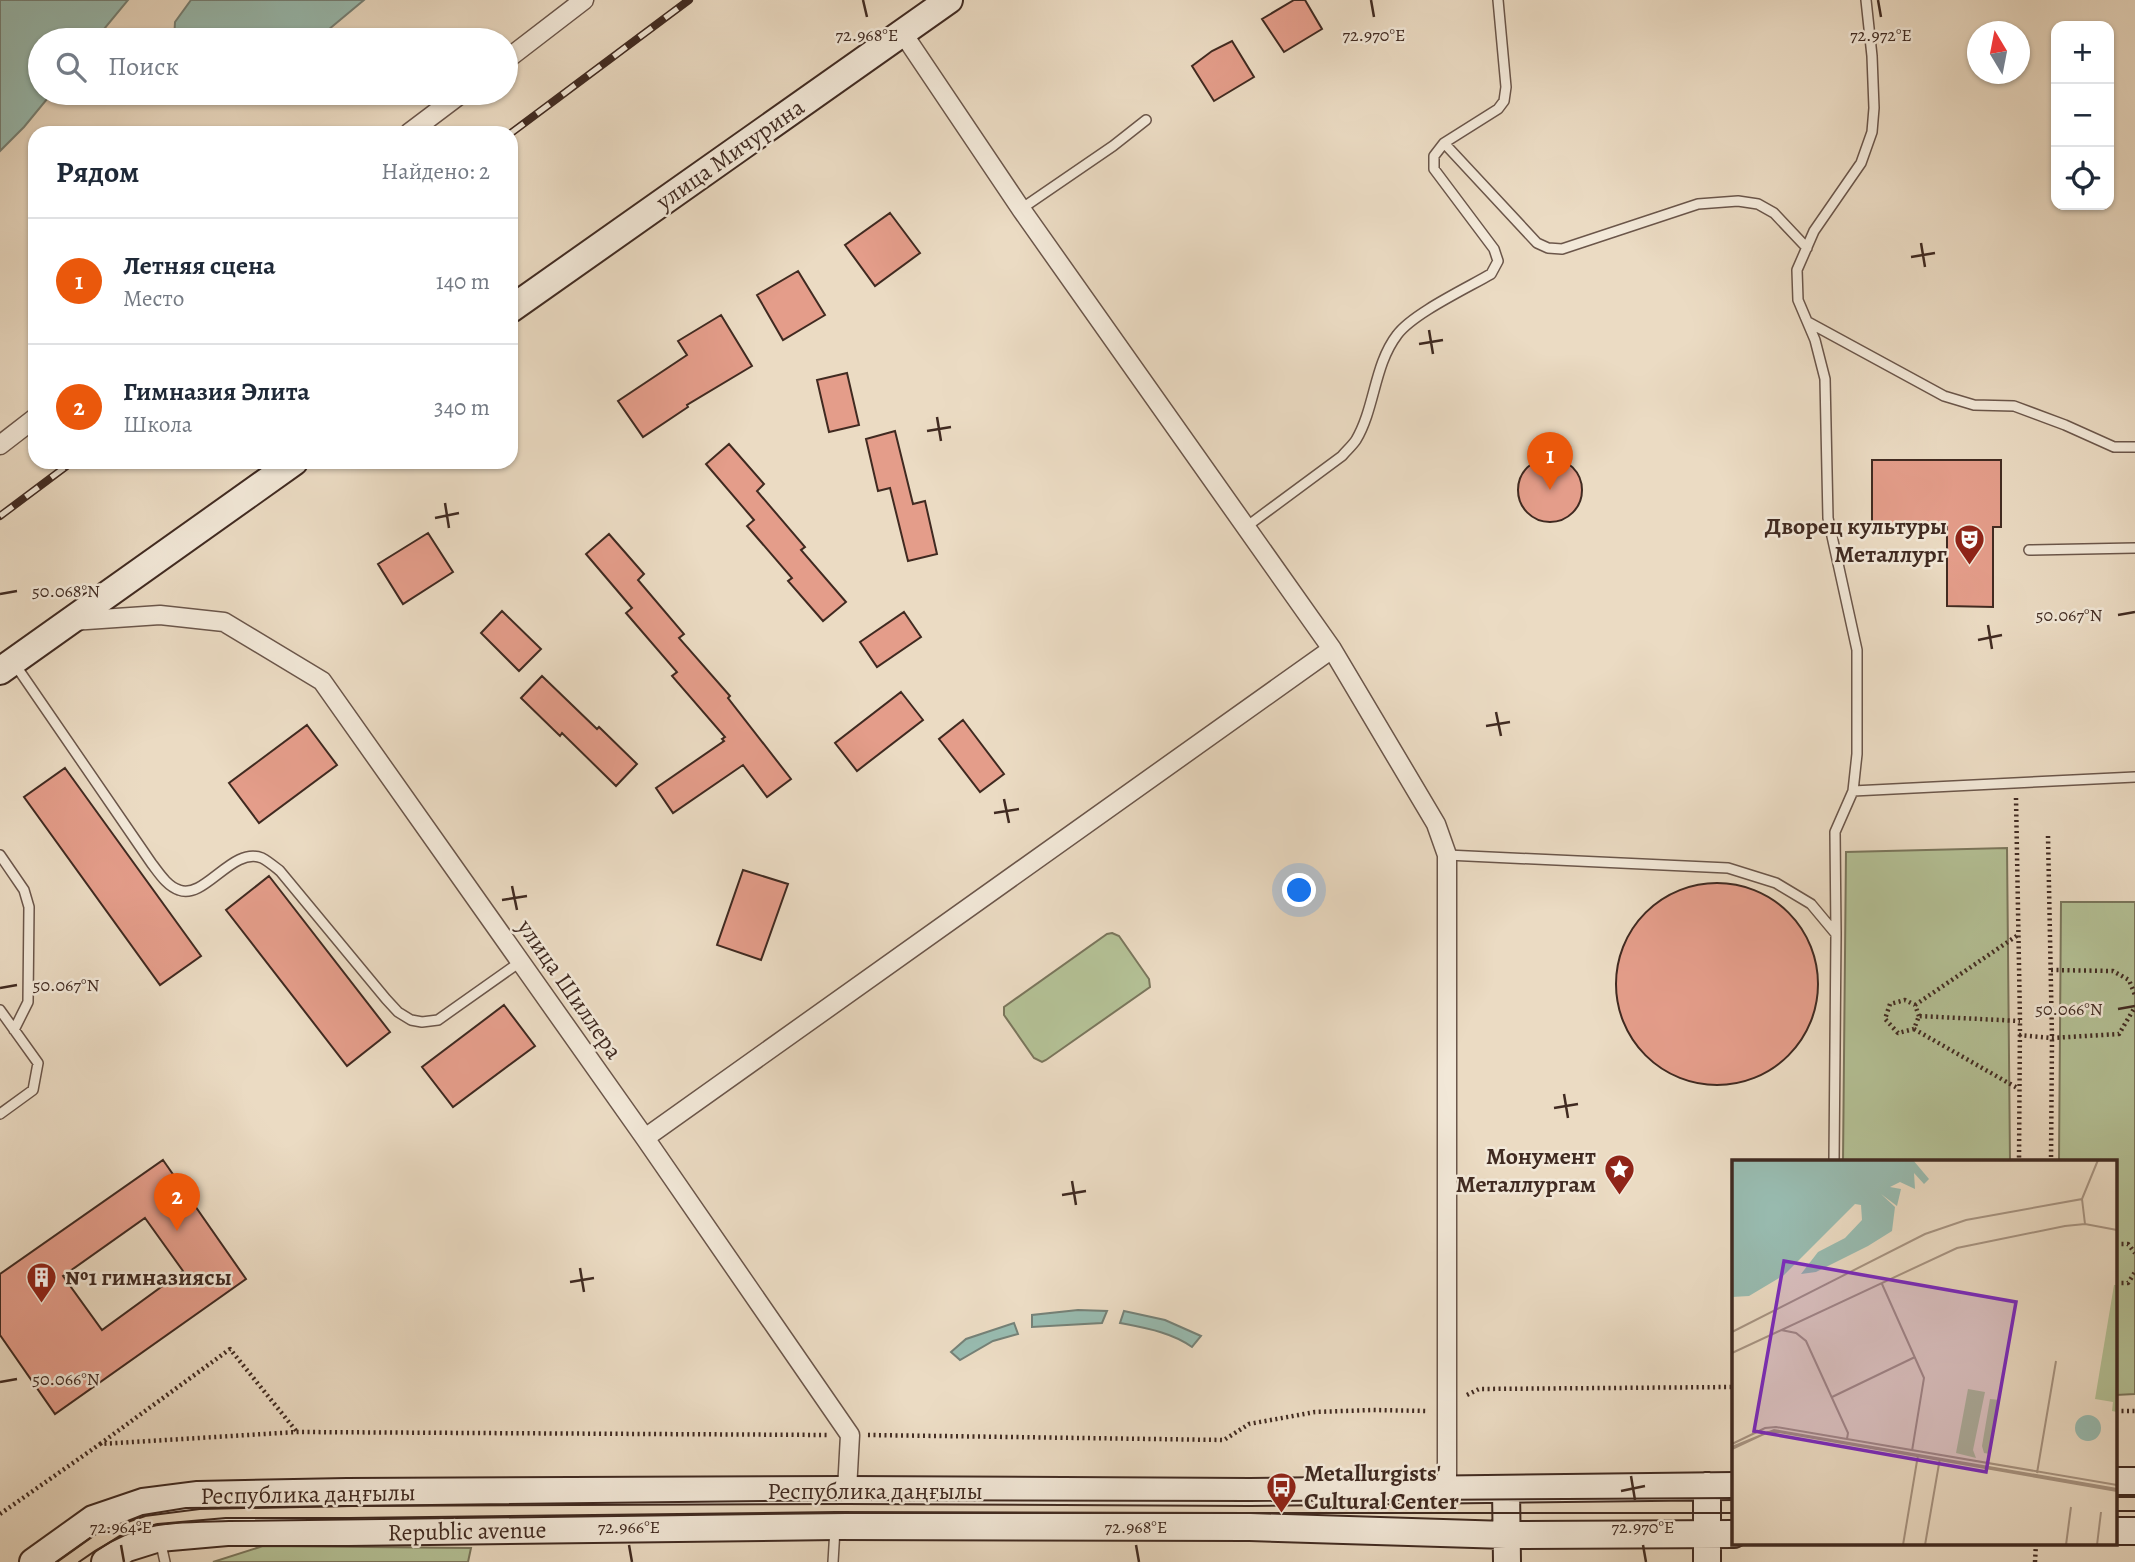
<!DOCTYPE html>
<html lang="ru">
<meta charset="utf-8">
<style>
body{margin:0;font-family:Alegreya,serif;background:#f6f6f7;color:#1f2937}
.controls{position:absolute;right:21px;top:21px;display:grid;overflow:hidden;border-radius:14px;box-shadow:0 2px 5px #0004}
.controls button{width:63px;height:63px;display:grid;place-items:center;padding:0;border:0;border-bottom:2px solid #e0e1e3;background:#fff;color:#1f2937;font:35px sans-serif}
.compass{position:absolute;left:1967px;top:21px;width:63px;height:63px;border-radius:50%;background:#fff;box-shadow:0 2px 5px #0004;rotate:350deg}
.you{position:absolute;left:1300px;top:891px;width:24px;height:24px;margin:-18px;border:5px solid #fff;border-radius:50%;background:#1a73e8;box-shadow:0 0 0 10px #1a73e833}
.badge{display:grid;place-items:center;width:46px;height:46px;border-radius:50%;background:#ea580c;color:#fff;font-size:23px;font-weight:700}
.pin{position:absolute;translate:-50% -58px;filter:drop-shadow(0 2px 4px #0008)}
.pin::after{content:'';position:absolute;top:37px;width:24px;height:21px;background:inherit;clip-path:polygon(0 0,100% 0,50% 100%)}
.list{margin:0;padding:0;list-style:none}
h2{display:flex;justify-content:space-between;align-items:center;height:91px;margin:0;padding:0 28px;font-size:30px}
h2 small{font-size:23px;font-weight:400;color:#747a83}
.list li{display:grid;grid-template-columns:46px 1fr auto;gap:21px;align-items:center;box-sizing:border-box;height:126px;padding:0 28px;border-top:2px solid #e0e1e3}
.list b{display:block;font-size:26px;white-space:nowrap}
.list p{margin:0;font-size:23px;white-space:nowrap;color:#747a83}
.list em{font-size:23px;font-style:normal;color:#747a83}
.icon{flex:none;width:38px;height:38px;fill:none;stroke:currentColor;stroke-width:2;stroke-linecap:round;stroke-linejoin:round}
.map{position:relative;flex:none;width:2135px;height:1562px;overflow:hidden}
.search{position:absolute;background:#fff;box-shadow:0 2px 5px #0004;left:28px;top:28px;width:490px;height:77px;display:flex;align-items:center;gap:18px;box-sizing:border-box;padding:0 24px;border-radius:38px;color:#747a83;font-size:26px}
.panel{position:absolute;background:#fff;box-shadow:0 2px 5px #0004;left:28px;top:126px;width:490px;height:343px;border-radius:21px}
.map>svg:first-child{display:block}
.green{fill:#b4c196;stroke:#7a765c;stroke-width:2}
.water{fill:#98bbb0;stroke:#758177;stroke-width:2}
.building{fill:#e49d8a;stroke:#402a21;stroke-width:2;fill-rule:evenodd}
.lines{fill:none;stroke-linecap:round;stroke-linejoin:round}
.service-casing{stroke:#6b564a;stroke-width:12}
.minor-casing{stroke:#6b564a;stroke-width:21}
.secondary-casing{stroke:#402a21;stroke-width:30}
.path{stroke:#402a21;stroke-width:4.5;stroke-dasharray:2 3.5;stroke-linecap:butt}
.service{stroke:#f2e8d8;stroke-width:9}
.minor{stroke:#f2e8d8;stroke-width:18}
.secondary{stroke:#f2e8d8;stroke-width:26}
.tram{stroke:#402a21;stroke-width:2}
.rail-casing{stroke:#402a21;stroke-width:8}
.rail{stroke:#f2e8d8;stroke-width:5;stroke-dasharray:16;stroke-linecap:butt}
.ticks{fill:none;stroke:#402a21;stroke-width:2.5}
.labels{text-anchor:middle;dominant-baseline:central;stroke-width:5;stroke-linejoin:round;paint-order:stroke}
.street-label{font-size:24px;fill:#402a21;stroke:#f2e8d8}
.poi-label{font-size:24px;font-weight:bold;fill:#402a21;stroke:#f2e8d8;text-anchor:end}
.inset-road{fill:none;stroke:#a79482;stroke-width:2}
.view{fill:#7b2cbf;fill-opacity:0.15;stroke:#7b2cbf;stroke-width:3.5}
.inset-edge{fill:none;stroke:#402a21;stroke-width:3.5}
.ticks-label{font-size:18px;text-anchor:middle;fill:#402a21;stroke:#f2e8d8;stroke-width:5;stroke-linejoin:round;paint-order:stroke}
</style>
<div class="map">
<svg width="2135" height="1562" viewBox="0 0 2135 1562">
<rect width="100%" height="100%" fill="#ebdbc3"/>
<filter id="stains"><feTurbulence type="fractalNoise" baseFrequency=".00286" numOctaves="4"/><feColorMatrix values="0 0 0 0 .2 0 0 0 0 .09 0 0 0 0 .02 0 0 0 .5 -.17"/></filter>
<radialGradient id="worn" r=".72"><stop offset=".6" stop-color="#630" stop-opacity="0"/><stop offset="1" stop-color="#630" stop-opacity=".3"/></radialGradient>
<path class="green" d="M 2007,848 L 2010,1161 L 1843,1161 L 1846,852 Z
M 2061,902 L 2135,902 L 2135,1394 L 2116,1395 L 2116,1161 L 2059,1161 Z
M 1112,933 L 1119,936 L 1149,979 L 1150,987 L 1046,1060 L 1042,1062 L 1034,1058 L 1004,1015 L 1004,1007 L 1107,934 Z
M 263,1546 L 471,1548 L 468,1562 L 213,1562 Z"/>
<path class="water" d="M 0,0 L 128,0 L 95,40 L 40,40 L 40,93 L 52,93 L 24,127 L 0,151 Z
M 191,0 L 364,0 L 316,40 L 174,40 L 175,22 Z
M 1078,1310 L 1107,1311 L 1102,1323 L 1032,1327 L 1032,1315 Z
M 1124,1311 L 1165,1320 L 1201,1336 L 1192,1347 C 1171,1332 1145,1328 1120,1323 Z
M 1014,1323 L 1018,1334 L 993,1341 L 960,1360 L 951,1352 L 966,1339 Z"/>
<path class="building" d="M 1294,0 L 1305,0 L 1322,29 L 1284,52 L 1262,19 Z
M 1232,41 L 1254,77 L 1214,101 L 1192,66 L 1212,51 Z
M 890,213 L 920,253 L 875,286 L 845,245 Z
M 798,271 L 825,315 L 783,340 L 757,295 Z
M 721,315 L 752,366 L 687,405 L 688,407 L 643,437 L 618,401 L 687,355 L 678,341 Z
M 847,373 L 859,425 L 829,432 L 817,380 Z
M 895,431 L 913,504 L 925,501 L 937,554 L 908,561 L 890,488 L 878,491 L 866,439 Z
M 729,444 L 764,484 L 757,491 L 805,547 L 801,550 L 846,602 L 823,621 L 788,581 L 792,578 L 747,526 L 754,520 L 706,464 Z
M1518 490a32 32 0 1 1 64 0a32 32 0 1 1-64 0Z
M 1872,460 L 2001,460 L 2001,527 L 1993,527 L 1993,607 L 1947,606 L 1947,527 L 1872,527 Z
M 428,533 L 453,572 L 403,604 L 378,564 Z
M 609,534 L 644,574 L 638,580 L 684,634 L 679,638 L 730,696 L 728,698 L 791,779 L 767,797 L 743,765 L 673,813 L 656,788 L 724,741 L 722,739 L 725,737 L 672,676 L 677,672 L 626,613 L 632,608 L 586,554 Z
M 502,611 L 541,649 L 519,671 L 481,633 Z
M 904,612 L 921,637 L 877,667 L 860,642 Z
M 542,676 L 597,729 L 599,727 L 637,764 L 616,786 L 562,733 L 560,736 L 521,698 Z
M 901,692 L 923,720 L 857,771 L 835,743 Z
M 963,720 L 1004,774 L 980,792 L 939,739 Z
M 307,725 L 337,765 L 259,823 L 229,783 Z
M 65,768 L 201,956 L 160,985 L 24,797 Z
M 743,870 L 788,884 L 761,960 L 717,945 Z
M 269,876 L 390,1032 L 347,1066 L 226,910 Z
M1616 984a101 101 0 1 1 202 0a101 101 0 1 1-202 0Z
M 504,1005 L 535,1046 L 453,1107 L 422,1067 Z
M 163,1160 L 246,1279 L 55,1414 L 0,1335 L 0,1274 ZM 145,1218 L 183,1271 L 102,1330 L 63,1276 Z"/>
<g class="lines">
<defs>
<path id="service" d="M 1444,143 L 1537,243 L 1548,248 L 1562,249 L 1698,204 L 1738,201 L 1758,204 L 1774,213 L 1807,248
M 1021,209 L 1113,146 L 1146,120
M 1808,322 L 1944,396 L 1974,405 L 2014,406 L 2065,425 L 2114,447 L 2135,447
M 1246,527 L 1342,456 C 1346,451 1352,446 1356,440 C 1375,408 1374,365 1397,335 C 1412,314 1467,288 1491,274 L 1498,261 L 1494,249 L 1434,169 L 1434,156 L 1444,143 L 1498,109 L 1504,101 L 1506,87 L 1498,0
M 2029,550 L 2135,548
M 14,663 L 152,864 C 159,873 167,886 179,890 C 205,900 232,846 262,858 C 268,861 275,867 280,871 L 386,999 L 398,1012 L 411,1020 L 422,1022 L 438,1020 L 520,962
M 1853,791 L 2135,777
M 0,855 L 24,890 L 29,907 L 28,1002 L 14,1030
M 1447,855 L 1728,868 L 1776,883 L 1811,904 L 1836,934
M 0,1010 L 38,1063 L 33,1090 L 0,1114
M 1834,1161 L 1836,934 L 1835,832 L 1853,791 L 1857,754 L 1857,650 L 1828,518 L 1825,379 L 1815,340 L 1798,300 L 1797,270 L 1814,231 L 1861,163 L 1872,132 L 1874,108 L 1872,56 L 1866,0
M 160,1540 L 165,1562
M 833,1562 L 835,1529"/>
<path id="minor" d="M 902,32 L 1021,209 L 1332,649 L 1436,824 L 1447,855 L 1447,1489
M 506,60 L 584,0
M 409,133 L 462,93
M 0,445 L 35,418
M 72,621 L 160,615 L 224,622 L 322,681 L 645,1138 L 850,1435 L 847,1490
M 645,1138 L 1332,649"/>
<path id="secondary" d="M 511,309 L 949,0
M 0,671 L 294,462
M 2116,1481 L 2135,1481
M 1707,1486 L 1707,1562
M 1506,1489 L 1507,1562
M 2116,1531 L 2135,1531
M 33,1562 L 93,1519 L 143,1502 L 198,1495 L 347,1492 L 847,1490 L 1250,1492 L 1734,1486
M 105,1562 L 127,1548 L 159,1538 L 227,1532 L 349,1532 L 836,1526 L 1250,1527 L 1506,1535 L 1734,1534"/>
</defs>
<use href="#service" class="service-casing"/>
<use href="#minor" class="minor-casing"/>
<use href="#secondary" class="secondary-casing"/>
<path class="path" d="M 2016,798 L 2020,1021 L 2019,1161
M 2048,836 L 2052,1038 L 2051,1161
M 2051,970 L 2113,971 L 2129,980 L 2135,995
M 1915,1005 L 2018,935
M 1919,1016 L 1915,1005 L 1905,1000 L 1890,1004 L 1885,1019 L 1898,1033 L 1914,1029 L 1919,1016 L 2020,1021
M 1914,1029 L 2019,1089
M 2019,1035 L 2052,1038 L 2119,1034 L 2135,1007
M 2116,1244 L 2128,1244 L 2135,1253
M 2116,1283 L 2128,1283 L 2135,1272
M 1467,1395 L 1479,1389 L 1734,1387
M 2116,1411 L 2135,1411
M 868,1435 L 1224,1440 L 1249,1424 L 1315,1412 L 1373,1410 L 1427,1411
M 100,1444 L 230,1349 L 297,1432
M 0,1514 L 100,1444 L 297,1432 L 827,1435
M 2035,1562 L 2036,1543"/>
<use href="#service" class="service"/>
<use href="#minor" class="minor"/>
<use href="#secondary" class="secondary"/>
<path class="tram" d="M 2116,1497 L 2135,1497
M 2116,1511 L 2135,1511
M 56,1562 L 97,1533 L 143,1515 L 186,1508 L 846,1500 L 1250,1501 L 1734,1498
M 79,1562 C 98,1548 119,1536 141,1529 C 167,1521 202,1522 229,1521 L 846,1513 L 1734,1513"/>
<defs>
<path id="rail" d="M 511,133 L 689,0
M 0,516 L 72,462"/>
</defs>
<use href="#rail" class="rail-casing"/>
<use href="#rail" class="rail"/>
</g>
<path class="ticks" d="M 863,0 L 867,17M 1371,0 L 1374,17M 1878,0 L 1881,17M 1921,243 L 1925,267M 1911,257 L 1935,253M 1429,330 L 1433,354M 1419,344 L 1443,340M 937,417 L 941,441M 927,431 L 951,427M 445,503 L 449,528M 435,518 L 459,513M 0,594 L 17,591M 2118,615 L 2135,612M 1988,625 L 1992,649M 1978,640 L 2002,635M 1496,712 L 1501,736M 1486,726 L 1510,722M 1004,799 L 1009,823M 994,813 L 1019,809M 512,886 L 517,910M 502,900 L 527,896M 0,988 L 17,985M 2118,1009 L 2135,1006M 1564,1094 L 1568,1118M 1554,1108 L 1578,1104M 1072,1181 L 1076,1205M 1062,1195 L 1086,1191M 580,1268 L 584,1292M 570,1282 L 594,1278M 0,1382 L 17,1379M 1631,1476 L 1635,1500M 1621,1491 L 1645,1486M 121,1545 L 124,1562M 629,1545 L 632,1562M 1136,1545 L 1139,1562M 1643,1545 L 1646,1562"/>
<defs>
<symbol id="theatre-pin" viewBox="-11 -11 22 30"><path d="M0 17L-7.5 6A9.5 9.5 0 1 1 7.5 6Z" fill="#8f2418" stroke="#f2e8d8"/><path d="M-5-5.5Q0-4 5-5.5V0Q5 5 0 6Q-5 5-5 0ZM-3.3-2.5H-1v1.5H-3.3ZM1-2.5H3.3v1.5H1ZM-2.8 1Q0 5.5 2.8 1Z" fill="#fff"/></symbol>
<symbol id="sight-pin" viewBox="-11 -11 22 30"><path d="M0 17L-7.5 6A9.5 9.5 0 1 1 7.5 6Z" fill="#8f2418" stroke="#f2e8d8"/><path d="M0-6L1.8-2.2L6-1.7L2.9 1.2L3.7 5.4L0 3.3L-3.7 5.4L-2.9 1.2L-6-1.7L-1.8-2.2Z" fill="#fff"/></symbol>
<symbol id="building-pin" viewBox="-11 -11 22 30"><path d="M0 17L-7.5 6A9.5 9.5 0 1 1 7.5 6Z" fill="#8f2418" stroke="#f2e8d8"/><path d="M-4-6H4V6H1V3H-1V6H-4ZM-2.5-4.3h1.7v1.8h-1.7ZM.8-4.3h1.7v1.8H.8ZM-2.5-1h1.7V.8h-1.7ZM.8-1h1.7V.8H.8Z" fill="#fff"/></symbol>
<symbol id="bus-pin" viewBox="-11 -11 22 30"><path d="M0 17L-7.5 6A9.5 9.5 0 1 1 7.5 6Z" fill="#8f2418" stroke="#f2e8d8"/><path d="M-5-6H5V4H4V6H2V4H-2V6H-4V4H-5ZM-3.5-4V0h7V-4ZM-3.5 1.2v1.5H-2V1.2ZM2 1.2v1.5H3.5V1.2Z" fill="#fff"/></symbol>
</defs>
<g fill-rule="evenodd">
<use href="#theatre-pin" x="1952" y="522" width="35" height="47"/>
<use href="#sight-pin" x="1602" y="1152" width="35" height="47"/>
<use href="#building-pin" x="24" y="1260" width="35" height="47"/>
<use href="#bus-pin" x="1264" y="1470" width="35" height="47"/>
</g>
<g class="labels">
<g class="street-label">
<text transform="translate(730 154) rotate(-35)">улица Мичурина</text>
<text transform="translate(570 989) rotate(55)">улица Шиллера</text>
<text x="875" y="1491">Республика даңғылы</text>
<text transform="translate(308 1494) rotate(-1)">Республика даңғылы</text>
<text transform="translate(467 1531) rotate(-1)">Republic avenue</text>
</g>
<g class="poi-label">
<text x="1947" y="526">Дворец культуры<tspan x="1947" dy="28">Металлург</tspan></text>
<text x="1596" y="1156">Монумент<tspan x="1596" dy="28">Металлургам</tspan></text>
<text x="65" y="1277" text-anchor="start">№1 гимназиясы</text>
<text x="1304" y="1473" text-anchor="start">Metallurgists'<tspan x="1304" dy="28">Cultural Center</tspan></text>
</g>
</g>
<g transform="translate(1732 1160)">
<rect width="385" height="385" fill="#ebdbc3"/>
<path d="M 382,125 L 385,125 L 385,252 L 380,251 L 381,242 L 363,239 ZM 236,229 L 253,232 L 241,290 L 244,298 L 224,293 ZM 258,239 L 268,240 L 258,294 L 252,293 L 250,286 Z" fill="#b4c196"/>
<path d="M 0,0 L 181,0 L 197,19 L 192,24 L 182,13 L 183,29 L 168,22 L 158,27 L 169,29 L 165,46 L 149,34 L 163,47 L 160,71 L 136,86 L 84,112 L 69,114 L 86,92 L 113,78 L 130,60 L 129,45 L 123,44 L 52,115 L 17,136 L 0,137 ZM343 268a13 13 0 1 1 26 0a13 13 0 1 1-26 0Z" fill="#98bbb0"/>
<path class="inset-road" d="M 350,39 L 353,64M 150,124 L 192,218 L 180,291M 49,170 L 64,173 L 74,181 L 116,273 L 115,279M 0,172 L 193,74 L 234,60 L 350,39 L 366,0M 0,193 L 225,88 L 333,66 L 353,64 L 385,70M 100,237 L 183,197M 0,284 L 33,268 L 44,267 L 385,325M 0,287 L 42,270 L 385,329M 0,289 L 36,272 L 47,272 L 385,331M 305,313 L 324,201M 171,385 L 186,295M 193,385 L 208,298M 334,385 L 339,347M 365,385 L 369,352"/>
<path class="view" d="M 52,101 L 284,142 L 254,312 L 22,271 Z"/>
<rect width="385" height="385" class="inset-edge"/>
</g>
<g class="ticks-label">
<text x="867" y="41">72.968°E</text>
<text x="1374" y="41">72.970°E</text>
<text x="1881" y="41">72.972°E</text>
<text x="66" y="597">50.068°N</text>
<text x="2069" y="621">50.067°N</text>
<text x="66" y="991">50.067°N</text>
<text x="2069" y="1015">50.066°N</text>
<text x="66" y="1385">50.066°N</text>
<text x="121" y="1533">72.964°E</text>
<text x="629" y="1533">72.966°E</text>
<text x="1136" y="1533">72.968°E</text>
<text x="1643" y="1533">72.970°E</text>
</g>
<rect width="100%" height="100%" filter="url(#stains)"/>
<rect width="100%" height="100%" fill="url(#worn)"/>
</svg>
<div class="controls">
<button>+</button>
<button>−</button>
<button><svg class="icon" aria-label="locate" viewBox="0 0 24 24"><circle cx="12" cy="12" r="6"/><path d="M12 2v4M12 18v4M2 12h4M18 12h4"/></svg></button>
</div>
<svg class="compass" viewBox="-18 -18 36 36"><path d="M0-13l5 13h-10z" fill="#e53935"/><path d="M0 13l5-13h-10z" fill="#747a83"/></svg>
<div class="you"></div>
<div class="pin badge" style="left:1550px;top:490px">1</div>
<div class="pin badge" style="left:177px;top:1231px">2</div>
<div class="search"><svg class="icon" aria-label="search" viewBox="0 0 24 24"><circle cx="10" cy="10" r="6"/><path d="M15 15l6 6"/></svg>Поиск</div>
<section class="panel">
<h2>Рядом<small>Найдено: 2</small></h2>
<ul class="list">
<li><span class="badge">1</span><div><b>Летняя сцена</b><p>Место</p></div><em>140 m</em></li>
<li><span class="badge">2</span><div><b>Гимназия Элита</b><p>Школа</p></div><em>340 m</em></li>
</ul>
</section>
</div>
